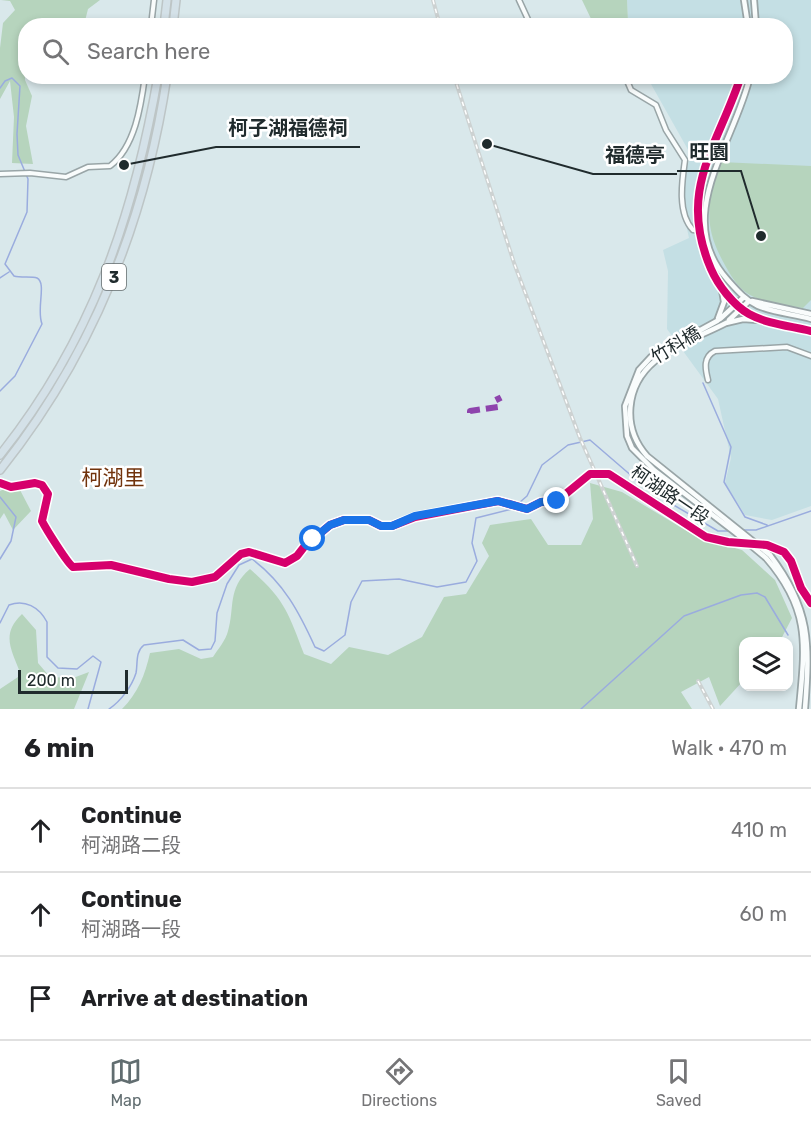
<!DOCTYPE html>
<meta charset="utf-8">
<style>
body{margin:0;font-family:Rubik,"Noto Sans TC",sans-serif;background:#f6f6f6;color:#202124}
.controls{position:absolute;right:18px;bottom:18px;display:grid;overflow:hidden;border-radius:12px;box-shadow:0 3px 9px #0003}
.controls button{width:54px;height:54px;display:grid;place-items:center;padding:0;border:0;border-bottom:2px solid #e0e0e0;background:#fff;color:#202124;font:30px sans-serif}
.scale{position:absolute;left:18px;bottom:15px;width:110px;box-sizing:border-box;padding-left:6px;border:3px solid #202b2d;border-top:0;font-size:16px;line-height:21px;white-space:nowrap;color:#202b2d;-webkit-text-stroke:4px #fff;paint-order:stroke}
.stop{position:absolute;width:18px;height:18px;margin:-14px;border:4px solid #1a73e8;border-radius:50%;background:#fff}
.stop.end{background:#1a73e8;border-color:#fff;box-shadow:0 2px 6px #0008}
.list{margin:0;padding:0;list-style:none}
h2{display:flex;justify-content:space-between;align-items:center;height:78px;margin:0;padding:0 24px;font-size:26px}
h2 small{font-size:20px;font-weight:400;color:#757577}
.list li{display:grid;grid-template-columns:39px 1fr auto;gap:18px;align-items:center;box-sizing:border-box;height:84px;padding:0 24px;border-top:2px solid #e0e0e0}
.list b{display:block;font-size:22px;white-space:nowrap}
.list p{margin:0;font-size:20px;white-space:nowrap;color:#757577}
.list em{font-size:20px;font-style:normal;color:#757577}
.icon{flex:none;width:33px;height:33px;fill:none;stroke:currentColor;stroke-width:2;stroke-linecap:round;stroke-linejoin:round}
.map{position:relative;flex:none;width:811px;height:709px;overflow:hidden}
.search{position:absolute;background:#fff;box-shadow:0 3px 9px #0003;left:18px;right:18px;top:18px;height:66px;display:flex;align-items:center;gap:15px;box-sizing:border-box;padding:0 21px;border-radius:24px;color:#757577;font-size:22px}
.sheet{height:330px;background:#fff}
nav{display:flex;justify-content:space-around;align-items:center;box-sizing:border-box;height:84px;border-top:2px solid #e0e0e0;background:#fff;font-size:16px;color:#757577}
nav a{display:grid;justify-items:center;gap:3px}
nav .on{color:#616d70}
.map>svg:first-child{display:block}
.built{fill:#c4dfe4}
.green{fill:#b6d4bd}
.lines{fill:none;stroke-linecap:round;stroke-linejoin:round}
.stream{stroke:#9aacde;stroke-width:1.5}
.minor-casing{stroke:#99a5a7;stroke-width:7}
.tertiary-casing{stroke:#99a5a7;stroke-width:8}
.motorway-casing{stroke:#bdc5c6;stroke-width:10}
.minor{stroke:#f9fcfc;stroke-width:4}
.tertiary{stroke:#f9fcfc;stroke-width:4.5}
.motorway{stroke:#d4e1e8;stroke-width:7}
.rail-casing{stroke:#cdd2d2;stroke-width:4}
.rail{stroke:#fff;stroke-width:1.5;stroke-dasharray:4.5;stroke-linecap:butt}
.tertiary-bridge-casing{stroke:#99a5a7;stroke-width:8;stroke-linecap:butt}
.tertiary-bridge{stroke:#f9fcfc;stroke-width:4.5}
.quiet{stroke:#8e44ad;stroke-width:6;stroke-dasharray:12 6;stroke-linecap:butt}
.cycleway-casing{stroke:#fff;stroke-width:11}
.cycleway{stroke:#d6006c;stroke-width:8}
.route{stroke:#1a73e8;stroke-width:8}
.labels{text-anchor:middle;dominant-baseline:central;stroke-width:5;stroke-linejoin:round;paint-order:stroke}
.shield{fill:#fff;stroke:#636b6c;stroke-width:1.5}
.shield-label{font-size:16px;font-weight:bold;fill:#202b2d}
.street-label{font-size:18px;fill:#202b2d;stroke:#fff}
.quarter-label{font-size:21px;fill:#71330c;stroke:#fff}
.leader{fill:none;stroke:#202b2d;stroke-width:2}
.callout-dot{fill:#202b2d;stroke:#fff;stroke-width:2}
.callout-label{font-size:20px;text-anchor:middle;font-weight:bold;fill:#202b2d;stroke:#fff;stroke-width:5;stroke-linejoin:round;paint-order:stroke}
</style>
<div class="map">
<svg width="811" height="709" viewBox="0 0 811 709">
<rect width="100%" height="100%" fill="#d9e8eb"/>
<path class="built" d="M 627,0 L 811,0 L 811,506 L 772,520 L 745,515 L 725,483 L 731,458 L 718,399 L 667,329 L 668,271 L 663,250 L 689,238 L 679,192 L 691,155 L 647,77 L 786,76 L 786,26 L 628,25 Z"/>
<path class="green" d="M 1,0 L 100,0 L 88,9 L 84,25 L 26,26 L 25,80 L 32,96 L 26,126 L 33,164 L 12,163 L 14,117 L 10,81 L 0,99 L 0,48 L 3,23 L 15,10 L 10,1 Z
M 582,0 L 627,0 L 628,21 L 622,25 L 594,25 Z
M 721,162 L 811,166 L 811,300 L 803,308 C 788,305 768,304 754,297 C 740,291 733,279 726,267 C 703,227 706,204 721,162 Z
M 590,483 L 622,492 L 697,537 L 742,550 L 775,580 L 792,618 L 780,641 L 744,642 L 743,681 L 720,706 L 709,677 L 681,692 L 692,709 L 122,709 C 138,693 145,675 150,653 L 179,649 L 201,659 L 213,657 C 218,649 226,640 228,631 C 235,608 227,588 250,569 C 285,600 288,612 304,654 L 331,664 L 349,647 L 388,655 L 422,637 L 444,597 L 466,594 L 489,556 L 482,543 L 490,525 L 531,519 L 548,545 L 581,545 L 593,519 Z
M 4,489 L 20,490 L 31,511 L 13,530 L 4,513 L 0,519 L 0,491 Z
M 22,614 L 36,630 L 38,663 L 50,677 L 73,678 L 89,672 L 74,709 L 0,709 L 0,689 L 21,675 C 12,650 0,635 22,614 Z"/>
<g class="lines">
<path class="stream" d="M 0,88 L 5,81 L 12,78 L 20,86 L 17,134 L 18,155 L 28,179 L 27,212 L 5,264 L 14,276 C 21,278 32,276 37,278 C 47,283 36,309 42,324 L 15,376 L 0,391
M 0,278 L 9,272
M 703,383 L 731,447 L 724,482 L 745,517 L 767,525
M 0,497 L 16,517 L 11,541 L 0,559
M 741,530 L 756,530 L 811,511
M 0,623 L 9,605 C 25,599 39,607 47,622 L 47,657 L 58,668 L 77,669 L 93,656 L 101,662 L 88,709
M 109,709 C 121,701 132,686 136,673 C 138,663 135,652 144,645 L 183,640 L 199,650 L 211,649 L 215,641 L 217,613 L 227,584 L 239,565 L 252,559 C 284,583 299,612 315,647 L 324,651 L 345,635 L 351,602 L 362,581 L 399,579 L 437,587 L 466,582 L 477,561 L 472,543 L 476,518 L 512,509 L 527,496 L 542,465 L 568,445 L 590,440 L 648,490 L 718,531 L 730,531
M 581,709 L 684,616 L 741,595 L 757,593 L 765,597 L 788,635"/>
<defs>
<path id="minor" d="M 519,0 L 531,26
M 151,26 L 154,0
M 625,76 L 631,90 L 656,105 L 666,130 L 685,160 C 682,181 677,213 693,230 L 701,231
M 0,174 L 30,173 L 66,177 L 88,167 L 110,166 C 135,147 141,106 145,76
M 708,380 C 705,368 703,357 715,351 L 787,347 L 811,356
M 1,484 L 11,487 L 35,483 L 42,485 L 48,494 L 42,521 C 46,529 68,564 73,567 L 111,565 L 169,579 L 192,582 L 215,577 L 241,554 L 249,552 L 285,563 L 297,556 L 304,547 L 330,525 L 344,520 L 369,520 L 381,526 L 392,526 L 415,517 L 498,501 L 527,509 L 541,502 L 557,501 L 578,482 L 590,474 L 601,473 L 618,478 L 706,537 L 728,542 L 749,543
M 756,543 C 800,550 789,572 811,603"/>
<path id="tertiary" d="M 744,0 L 748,26
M 754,0 L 756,26
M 741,76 C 717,148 677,190 711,269 C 718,285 733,305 749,314 C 767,324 791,326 811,331
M 750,76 C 736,141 671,216 727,279 C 736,289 745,300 758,306 C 775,313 793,314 811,319
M 752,301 L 811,314
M 719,320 L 744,297
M 729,320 L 749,301
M 717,321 L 724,302 L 722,290
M 726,323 L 743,319 L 757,320
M 770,555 C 811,609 810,643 805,709
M 766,558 C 811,610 805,645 799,709"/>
<path id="motorway" d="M 164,26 L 167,0
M 173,26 L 176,0
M 0,455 C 91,341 133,219 158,76
M 0,470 C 93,354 145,223 167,76"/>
</defs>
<use href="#minor" class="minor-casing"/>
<use href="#tertiary" class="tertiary-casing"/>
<use href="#motorway" class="motorway-casing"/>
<use href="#minor" class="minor"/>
<use href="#tertiary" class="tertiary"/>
<use href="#motorway" class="motorway"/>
<defs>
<path id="rail" d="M 433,0 L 440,26
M 454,76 L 514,263 L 580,438 L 637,566
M 698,681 L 713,709"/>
</defs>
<use href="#rail" class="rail-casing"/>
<use href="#rail" class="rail"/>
<defs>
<path id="tertiary-bridge" d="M 717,321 L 651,357 L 639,370 L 625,406 L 627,436 L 632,448 L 654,470 L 736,533 L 766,558
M 726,323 C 703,335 675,344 655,361 C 625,386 622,428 647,456 L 770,555"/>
</defs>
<use href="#tertiary-bridge" class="tertiary-bridge-casing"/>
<use href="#tertiary-bridge" class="tertiary-bridge"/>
<path class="quiet" d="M 470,413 L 470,411 L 498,407 L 500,402 L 497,396"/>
<defs>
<path id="cycleway" d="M 741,76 C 717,148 677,190 711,269 C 718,285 733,305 749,314 C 767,324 791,326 811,331
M 0,483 L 11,487 L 35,483 L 42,485 L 48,494 L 42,521 C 46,529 68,564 73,567 L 111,565 L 169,579 L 192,582 L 215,577 L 241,554 L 249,552 L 285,563 L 297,556 L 304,547 L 330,525 L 344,520 L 369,520 L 381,526 L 392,526 L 415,517 L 498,501 L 527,509 L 541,502 L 557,501 L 590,474 L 609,474 L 706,537 L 728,542 L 767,545 L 784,552 L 791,561 L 801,588 L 811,603"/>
</defs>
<use href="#cycleway" class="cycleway-casing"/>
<use href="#cycleway" class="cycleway"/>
</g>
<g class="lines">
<path class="route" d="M 313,539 L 330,525 L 344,520 L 369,520 L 381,526 L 392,526 L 415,516 L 498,501 L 527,509 L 541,502 L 557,501"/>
</g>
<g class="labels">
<rect class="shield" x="102" y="264" width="24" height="26" rx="4.5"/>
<g class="shield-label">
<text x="114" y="277">3</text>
</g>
<g class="street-label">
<text transform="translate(676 345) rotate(-31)">竹科橋</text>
<text transform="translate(670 495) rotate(34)">柯湖路一段</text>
</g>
<g class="quarter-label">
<text x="113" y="477">柯湖里</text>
</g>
</g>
<path class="leader" d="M124 165L216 147H360M761 236L741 171H677M487 144L593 174H677"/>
<g class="callout-dot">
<circle cx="124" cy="165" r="6"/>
<circle cx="761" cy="236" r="6"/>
<circle cx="487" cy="144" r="6"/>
</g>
<g class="callout-label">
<text x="288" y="135">柯子湖福德祠</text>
<text x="709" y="159">旺園</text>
<text x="635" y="162">福德亭</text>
</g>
</svg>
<div class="controls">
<button><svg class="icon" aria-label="layers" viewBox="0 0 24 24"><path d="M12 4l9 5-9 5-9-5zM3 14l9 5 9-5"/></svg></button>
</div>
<div class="scale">200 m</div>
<div class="stop" style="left:313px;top:539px"></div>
<div class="stop end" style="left:557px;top:501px"></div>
<div class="search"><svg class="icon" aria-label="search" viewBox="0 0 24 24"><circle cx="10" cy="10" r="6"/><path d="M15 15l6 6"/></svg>Search here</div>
</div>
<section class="sheet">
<h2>6 min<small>Walk · 470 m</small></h2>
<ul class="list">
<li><svg class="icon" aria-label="ahead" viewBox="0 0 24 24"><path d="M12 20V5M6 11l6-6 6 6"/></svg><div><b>Continue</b><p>柯湖路二段</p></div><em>410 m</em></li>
<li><svg class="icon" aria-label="ahead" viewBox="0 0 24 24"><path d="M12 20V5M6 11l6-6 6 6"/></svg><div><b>Continue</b><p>柯湖路一段</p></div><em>60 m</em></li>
<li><svg class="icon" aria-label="arrive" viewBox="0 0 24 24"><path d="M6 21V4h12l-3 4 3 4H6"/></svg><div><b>Arrive at destination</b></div></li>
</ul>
</section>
<nav>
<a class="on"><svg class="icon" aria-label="map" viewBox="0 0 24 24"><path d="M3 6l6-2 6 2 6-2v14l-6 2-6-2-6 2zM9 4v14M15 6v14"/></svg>Map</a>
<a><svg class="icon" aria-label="directions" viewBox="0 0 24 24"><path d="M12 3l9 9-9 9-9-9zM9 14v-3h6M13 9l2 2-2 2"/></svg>Directions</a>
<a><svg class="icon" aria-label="saved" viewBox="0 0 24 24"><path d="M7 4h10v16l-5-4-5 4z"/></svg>Saved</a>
</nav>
